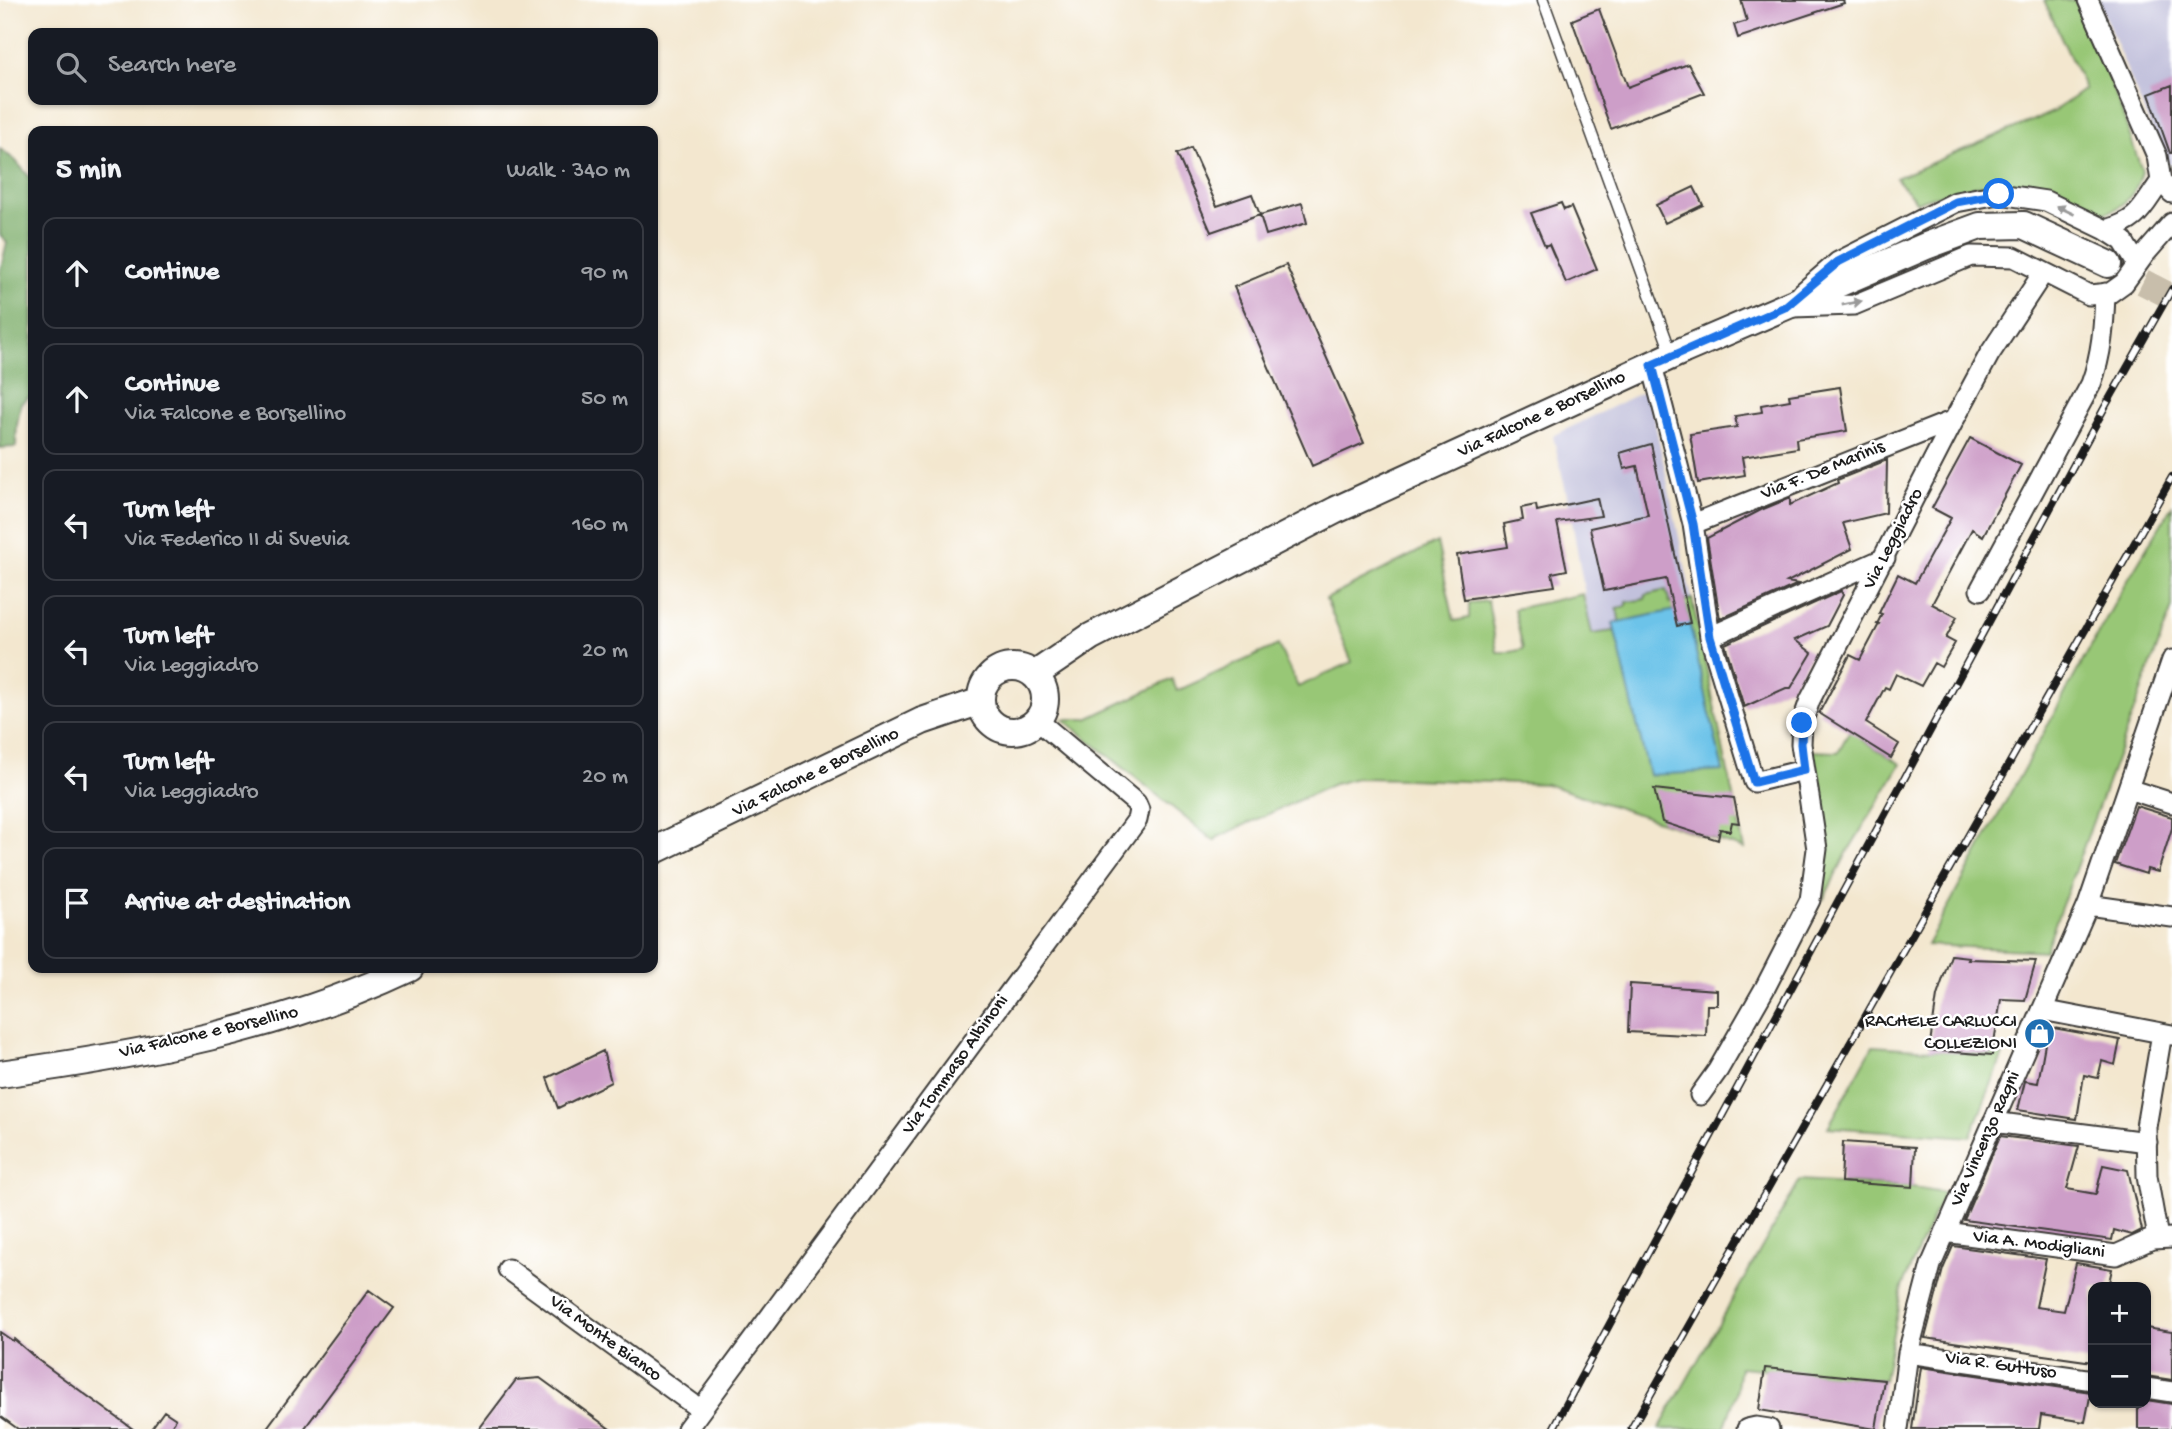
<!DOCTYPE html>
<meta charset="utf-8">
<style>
body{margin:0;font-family:"Gochi Hand",sans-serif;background:#20242c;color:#f1f3f6}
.controls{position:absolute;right:21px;bottom:21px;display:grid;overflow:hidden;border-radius:14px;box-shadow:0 2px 5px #0004}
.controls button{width:63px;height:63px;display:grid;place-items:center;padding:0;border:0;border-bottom:2px solid #363941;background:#171b24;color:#f1f3f6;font:35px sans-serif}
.stop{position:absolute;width:21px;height:21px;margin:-16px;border:5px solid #1a73e8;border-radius:50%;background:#fff}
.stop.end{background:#1a73e8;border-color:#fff;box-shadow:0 2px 7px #0008}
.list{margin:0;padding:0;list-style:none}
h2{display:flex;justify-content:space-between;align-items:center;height:91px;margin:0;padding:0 28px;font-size:30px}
h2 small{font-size:23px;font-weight:400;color:#9ea1a6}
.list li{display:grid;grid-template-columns:46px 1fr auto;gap:21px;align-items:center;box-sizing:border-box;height:112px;margin:0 14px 14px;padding:0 14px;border:2px solid #363941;border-radius:14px}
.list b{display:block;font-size:26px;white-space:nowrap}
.list p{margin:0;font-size:23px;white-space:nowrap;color:#9ea1a6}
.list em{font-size:23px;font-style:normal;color:#9ea1a6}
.icon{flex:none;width:38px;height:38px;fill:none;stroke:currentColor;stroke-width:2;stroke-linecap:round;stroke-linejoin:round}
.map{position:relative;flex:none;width:2172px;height:1429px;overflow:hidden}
.search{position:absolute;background:#171b24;box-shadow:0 2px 5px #0004;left:28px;top:28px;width:630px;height:77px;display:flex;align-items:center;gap:18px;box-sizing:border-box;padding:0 24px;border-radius:14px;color:#9ea1a6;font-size:26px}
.panel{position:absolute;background:#171b24;box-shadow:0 2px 5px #0004;left:28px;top:126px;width:630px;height:847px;border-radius:14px}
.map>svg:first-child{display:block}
.industrial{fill:#c2c1dc}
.green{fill:#98c776;stroke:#5a7249;stroke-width:2}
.forest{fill:#7aac67;stroke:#4b6442;stroke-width:2}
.water{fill:#6cc3e9;stroke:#447082;stroke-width:2}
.building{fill:#cd9ec8}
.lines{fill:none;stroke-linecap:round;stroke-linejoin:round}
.secondary-tunnel{stroke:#c8beab;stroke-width:26;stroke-dasharray:26 13;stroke-linecap:butt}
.service-casing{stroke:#3c3a37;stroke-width:13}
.minor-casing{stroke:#3c3a37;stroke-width:23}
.secondary-casing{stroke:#3c3a37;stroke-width:30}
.service{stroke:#fff;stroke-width:10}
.minor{stroke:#fff;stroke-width:19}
.secondary{stroke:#fff;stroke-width:26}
.rail-casing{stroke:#1c1c1c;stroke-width:8}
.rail{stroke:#fff;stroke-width:5;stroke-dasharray:16;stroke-linecap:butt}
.oneway{fill:#999}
.route{stroke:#1a73e8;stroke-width:9}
.labels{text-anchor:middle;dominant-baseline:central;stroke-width:5;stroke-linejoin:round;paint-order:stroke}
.street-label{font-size:19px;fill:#1c1c1c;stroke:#fff}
.poi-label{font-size:19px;fill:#1c1c1c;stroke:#fff;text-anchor:end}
</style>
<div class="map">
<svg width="2172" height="1429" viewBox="0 0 2172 1429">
<rect width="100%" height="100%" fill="#fff"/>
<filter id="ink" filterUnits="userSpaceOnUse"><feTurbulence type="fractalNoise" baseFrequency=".0143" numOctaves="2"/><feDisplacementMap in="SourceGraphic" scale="14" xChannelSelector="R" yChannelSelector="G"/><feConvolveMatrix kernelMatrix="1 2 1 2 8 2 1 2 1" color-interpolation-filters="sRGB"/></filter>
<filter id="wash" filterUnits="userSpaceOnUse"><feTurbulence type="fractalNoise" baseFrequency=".00686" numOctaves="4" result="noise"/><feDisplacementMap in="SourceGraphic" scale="28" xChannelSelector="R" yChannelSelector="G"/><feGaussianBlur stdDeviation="1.57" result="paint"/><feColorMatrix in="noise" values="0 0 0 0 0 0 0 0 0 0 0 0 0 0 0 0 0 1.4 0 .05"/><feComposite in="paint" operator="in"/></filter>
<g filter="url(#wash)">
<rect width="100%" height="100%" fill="#f3e7cf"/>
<path class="industrial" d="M 2098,0 L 2172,0 L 2172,165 L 2165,162 Z
M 1648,389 L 1692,599 L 1670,603 L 1645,599 L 1628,602 L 1621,630 L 1592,634 L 1569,504 L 1553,436 Z"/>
<path class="green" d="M 2044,0 L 2076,0 L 2118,101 L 2142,171 C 2138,190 2123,211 2103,213 C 2077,208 2055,194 2030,188 C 1988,178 1956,189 1917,202 L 1896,178 L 2053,112 L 2085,89 Z
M 2172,506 L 2172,608 L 2045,951 L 1927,945 L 2124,586 Z
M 1437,542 L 1454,621 L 1469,618 L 1469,603 L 1488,601 L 1497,652 L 1511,652 L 1523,649 L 1514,609 L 1583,594 L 1592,634 L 1621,630 L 1617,608 L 1627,606 L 1627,602 L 1645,599 L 1646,595 L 1666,590 L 1670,603 L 1692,599 L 1744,849 L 1546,784 L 1407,779 L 1357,778 L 1334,784 L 1218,837 L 1214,841 L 1063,719 L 1087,719 L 1172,679 L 1177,691 L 1278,645 L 1298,687 L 1352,662 L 1326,599 Z
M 1850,730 L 1862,738 L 1862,740 L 1901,764 L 1847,853 L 1823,900 C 1826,846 1821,804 1811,751 L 1838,752 Z
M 1873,1046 L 2003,1055 L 1970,1137 L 1828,1127 Z
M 1800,1180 L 1913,1187 L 1944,1192 L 1902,1287 L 1884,1380 L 1740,1367 L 1736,1394 L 1724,1429 L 1659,1429 Z"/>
<path class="forest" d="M 0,149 L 15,160 L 33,181 L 33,394 L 21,403 L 17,425 L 16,447 L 0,448 L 0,271 L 7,242 L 0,235 Z"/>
<path class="water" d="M 1686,608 L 1723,771 L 1649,775 L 1613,623 Z"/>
<g id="blocks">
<path class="building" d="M 1741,0 L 1843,0 L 1844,3 L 1738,38 L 1734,25 L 1747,21 Z
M 1599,9 L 1628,87 L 1688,64 L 1704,93 L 1611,129 L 1572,20 Z
M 2172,85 L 2172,153 L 2170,153 L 2149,94 Z
M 1191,148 L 1217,206 L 1252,194 L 1260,215 L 1211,232 L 1177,154 Z
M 1694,187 L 1703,205 L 1665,223 L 1656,205 Z
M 1302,203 L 1307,223 L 1266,235 L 1260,215 Z
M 1561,203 L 1564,210 L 1571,207 L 1597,269 L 1566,283 L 1549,244 L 1545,246 L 1531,213 Z
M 1286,265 L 1364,443 L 1312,466 L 1234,287 Z
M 1840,387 L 1847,431 L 1796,439 L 1797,448 L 1742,457 L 1745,475 L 1698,483 L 1690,434 L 1737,427 L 1735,416 L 1762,412 L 1761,405 L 1790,400 L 1789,395 Z
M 1970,438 L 2021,465 L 1983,536 L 1972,529 L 1932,604 L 1957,617 L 1946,638 L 1955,643 L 1941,667 L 1934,663 L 1921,686 L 1896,674 L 1889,689 L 1885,687 L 1866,723 L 1899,744 L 1891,758 L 1819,713 L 1850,655 L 1860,660 L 1879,624 L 1877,624 L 1882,614 L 1879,613 L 1898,574 L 1915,583 L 1951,518 L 1932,508 Z
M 1651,444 L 1690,623 L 1677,626 L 1666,579 L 1604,591 L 1590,528 L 1648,515 L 1637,466 L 1624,469 L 1620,453 Z
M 1887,460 L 1886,513 L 1843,523 L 1852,549 L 1787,582 L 1798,584 L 1720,619 L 1707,538 L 1761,510 L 1790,498 L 1790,505 L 1838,483 L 1837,480 Z
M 1597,498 L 1601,516 L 1557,522 L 1567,570 L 1552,573 L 1555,586 L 1464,599 L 1457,555 L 1508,547 L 1504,524 L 1523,520 L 1521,508 L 1536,505 L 1537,511 Z
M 1841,591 L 1843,595 L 1827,626 L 1795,640 L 1812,653 L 1791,688 L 1786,688 L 1744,707 L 1725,644 Z
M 1654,789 L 1734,798 L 1739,823 L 1732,822 L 1730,831 L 1720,829 L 1718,840 L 1662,822 Z
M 2136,806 L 2172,817 L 2172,828 L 2158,872 L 2147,869 L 2146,874 L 2115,864 Z
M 1951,955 L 1969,957 L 1968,959 L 2036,961 L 2025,1000 L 2001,999 L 1992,1055 L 1929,1050 L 1937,996 Z
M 1630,984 L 1717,990 L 1717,1005 L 1707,1005 L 1706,1036 L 1628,1032 Z
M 2048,1027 L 2120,1040 L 2115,1065 L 2102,1061 L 2098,1078 L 2084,1075 L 2077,1119 L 2018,1110 L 2025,1081 L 2038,1083 Z
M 603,1051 L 611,1082 L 558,1108 L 547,1078 Z
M 2000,1136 L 2079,1146 L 2067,1189 L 2096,1194 L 2103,1165 L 2128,1170 L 2142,1230 L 2132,1235 L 2114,1230 L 2112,1240 L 1964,1220 Z
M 1843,1142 L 1915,1147 L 1913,1187 L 1841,1182 Z
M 1953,1246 L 2046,1259 L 2036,1307 L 2064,1311 L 2076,1263 L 2112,1269 L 2108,1287 L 2093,1287 L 2093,1362 L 1925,1338 L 1943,1269 Z
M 369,1290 L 394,1308 L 304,1429 L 266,1429 Z
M 2146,1328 L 2172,1332 L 2172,1380 L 2146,1376 Z
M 0,1332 L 13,1341 L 14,1339 L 38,1360 L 133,1429 L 18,1429 L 0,1416 Z
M 1921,1367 L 2091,1392 L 2085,1422 L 2041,1415 L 2039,1429 L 1912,1429 Z
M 1765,1368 L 1884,1380 L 1876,1429 L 1759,1410 Z
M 540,1378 L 610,1429 L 479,1429 L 516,1380 Z
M 2146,1400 L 2172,1404 L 2172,1429 L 2138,1429 L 2138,1403 L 2146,1403 Z
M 164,1411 L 176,1419 L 169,1429 L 151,1429 Z"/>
</g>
</g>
<g filter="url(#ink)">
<use href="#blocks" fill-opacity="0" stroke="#3c3a37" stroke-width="2"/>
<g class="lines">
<path class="secondary-tunnel" d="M 2108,264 L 2172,297"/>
<defs>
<path id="service" d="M 1543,0 L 1672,355"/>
<path id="minor" d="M 2088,0 L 2157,156 L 2161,181 L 2172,193
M 2106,230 C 2140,220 2141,209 2161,181
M 1802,293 L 1838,262 L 1956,202 L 1999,194 L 2046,201 L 2106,230 L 2123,241 L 2137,264
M 1793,307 L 1854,305 L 1971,256 L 2014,257 L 2089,295 L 2110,293 L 2124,283 L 2145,254 L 2172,223
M 1652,365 L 1693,524 L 1710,637 L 1754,782 L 1804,770
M 1693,524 L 1954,420
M 1980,590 L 2091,384 C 2102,354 2104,325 2105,293
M 1710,637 L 1885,558
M 2128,789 L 2172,803
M 2088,905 L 2172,917
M 2042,1010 L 2172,1035
M 1700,1095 L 1718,1070 L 1765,988 L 1810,900 L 1817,849 L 1801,744 L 1802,723 L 1810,700 L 1954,420 L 1989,355 L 2043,273
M 1993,1122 L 2147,1142
M 1945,1232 L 2116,1255 L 2152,1239 L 2172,1238
M 2158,1238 L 2147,1176 L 2146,1127 L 2162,1033
M 508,1269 L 701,1410
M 1908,1353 L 2093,1380
M 2146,1388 L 2172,1392
M 687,1429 L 1137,820 L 1139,810 L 1136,803 L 1037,720
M 1747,1429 L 1756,1427 L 1769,1429
M 1898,1429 L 1908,1353 L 1931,1265 L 2088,905 L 2172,660"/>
<path id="secondary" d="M981 699a32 32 0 1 1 64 0a32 32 0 1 1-64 0Z
M 1034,675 L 1090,637 L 1336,510 L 1684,350 L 1926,246 L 1980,226 L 2024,225 L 2108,264
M 653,851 L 922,721 L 981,701
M 0,1074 C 140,1055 282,1029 410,968"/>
</defs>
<use href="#service" class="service-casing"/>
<use href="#minor" class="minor-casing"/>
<use href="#secondary" class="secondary-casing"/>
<use href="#service" class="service"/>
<use href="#minor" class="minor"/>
<use href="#secondary" class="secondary"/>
<defs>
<path id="rail" d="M 1553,1429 L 2106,405 L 2172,289
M 1631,1429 L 2172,477"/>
</defs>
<use href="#rail" class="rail-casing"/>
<use href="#rail" class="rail"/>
</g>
<defs><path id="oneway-solid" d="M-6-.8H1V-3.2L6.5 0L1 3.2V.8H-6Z" transform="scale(1.75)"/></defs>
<g class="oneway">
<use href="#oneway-solid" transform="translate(2065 210) rotate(-155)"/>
<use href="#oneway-solid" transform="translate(1852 303) rotate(-11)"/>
</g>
</g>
<g class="lines" filter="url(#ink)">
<path class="route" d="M 1802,723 L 1801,744 L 1804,770 L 1754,782 L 1710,637 L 1693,524 L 1652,365 L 1785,307 L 1838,262 L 1956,202 L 1999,194"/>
</g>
<defs>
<symbol id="shop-disc" viewBox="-11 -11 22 22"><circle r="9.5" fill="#1f6fb2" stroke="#fff"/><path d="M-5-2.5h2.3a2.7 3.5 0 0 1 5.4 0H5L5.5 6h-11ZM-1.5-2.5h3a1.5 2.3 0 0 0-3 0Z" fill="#fff"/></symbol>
</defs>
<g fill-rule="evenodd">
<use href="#shop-disc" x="2022" y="1016" width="35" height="35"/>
</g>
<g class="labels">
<g class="street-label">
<text transform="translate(1542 415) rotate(-25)">Via Falcone e Borsellino</text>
<text transform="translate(1823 471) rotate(-22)">Via F. De Marinis</text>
<text transform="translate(1894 539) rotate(-63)">Via Leggiadro</text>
<text transform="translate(816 773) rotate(-26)">Via Falcone e Borsellino</text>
<text transform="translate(209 1033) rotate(-13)">Via Falcone e Borsellino</text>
<text transform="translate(956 1065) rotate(-54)">Via Tommaso Albinoni</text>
<text transform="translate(1986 1139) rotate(-66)">Via Vincenzo Ragni</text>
<text transform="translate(2039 1245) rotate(7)">Via A. Modigliani</text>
<text transform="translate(605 1339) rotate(36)">Via Monte Bianco</text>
<text transform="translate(2001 1366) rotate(8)">Via R. Guttuso</text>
</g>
<g class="poi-label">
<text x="2017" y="1022">RACHELE CARLUCCI<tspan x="2017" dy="22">COLLEZIONI</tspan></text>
</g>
</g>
</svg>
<div class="controls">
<button>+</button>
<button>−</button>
</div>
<div class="stop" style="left:1999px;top:194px"></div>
<div class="stop end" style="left:1802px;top:723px"></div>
<div class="search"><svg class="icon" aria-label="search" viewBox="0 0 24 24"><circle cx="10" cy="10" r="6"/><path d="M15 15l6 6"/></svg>Search here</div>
<section class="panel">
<h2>5 min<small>Walk · 340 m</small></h2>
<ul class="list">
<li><svg class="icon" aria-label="ahead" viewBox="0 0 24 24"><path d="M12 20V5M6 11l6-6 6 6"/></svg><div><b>Continue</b></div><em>90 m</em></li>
<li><svg class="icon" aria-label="ahead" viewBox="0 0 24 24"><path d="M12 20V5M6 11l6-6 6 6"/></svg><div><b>Continue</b><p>Via Falcone e Borsellino</p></div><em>50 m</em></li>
<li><svg class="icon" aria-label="left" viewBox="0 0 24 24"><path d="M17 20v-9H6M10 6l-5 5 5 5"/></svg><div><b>Turn left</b><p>Via Federico II di Svevia</p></div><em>160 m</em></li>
<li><svg class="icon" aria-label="left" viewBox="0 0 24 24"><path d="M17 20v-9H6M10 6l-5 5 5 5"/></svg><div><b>Turn left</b><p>Via Leggiadro</p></div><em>20 m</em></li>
<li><svg class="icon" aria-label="left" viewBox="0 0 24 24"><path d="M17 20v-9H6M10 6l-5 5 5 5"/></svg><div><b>Turn left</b><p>Via Leggiadro</p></div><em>20 m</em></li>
<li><svg class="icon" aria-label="arrive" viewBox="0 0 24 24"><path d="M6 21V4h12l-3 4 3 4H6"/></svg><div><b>Arrive at destination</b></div></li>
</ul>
</section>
</div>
